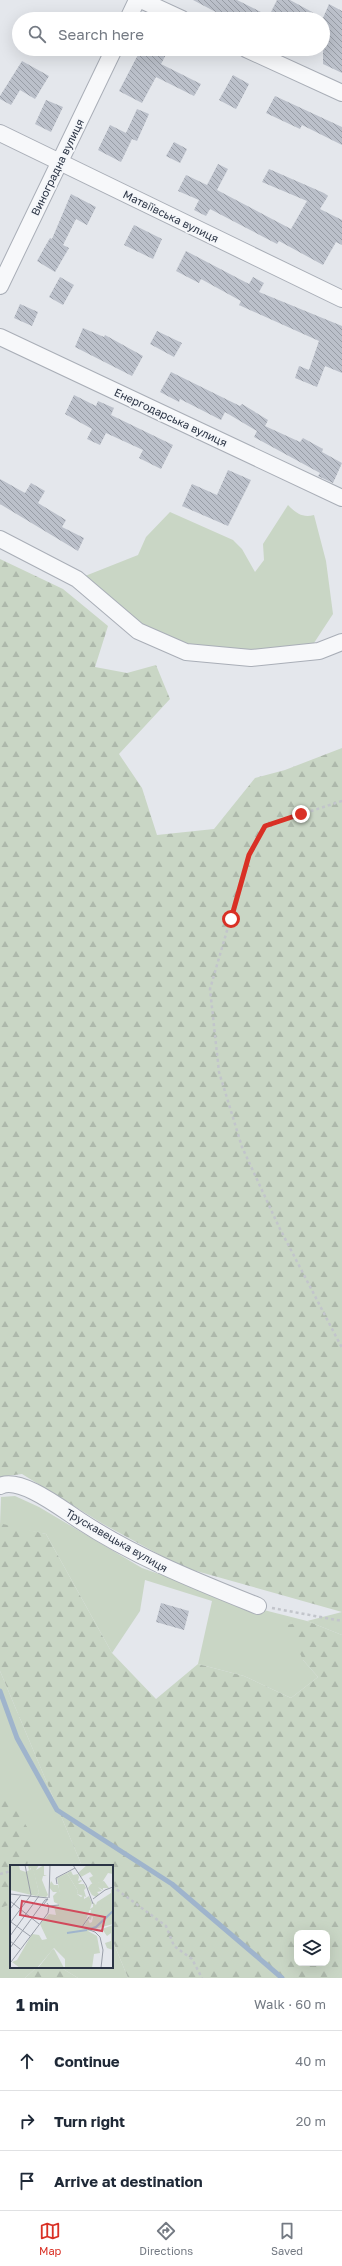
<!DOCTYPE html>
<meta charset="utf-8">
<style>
body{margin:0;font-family:"Golos Text",sans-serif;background:#f6f6f7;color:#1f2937}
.controls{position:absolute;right:12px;bottom:12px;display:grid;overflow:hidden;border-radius:8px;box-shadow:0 4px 16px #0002}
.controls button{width:36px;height:36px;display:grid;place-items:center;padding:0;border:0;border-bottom:1px solid #e0e1e3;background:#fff;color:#1f2937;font:20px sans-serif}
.stop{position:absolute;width:12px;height:12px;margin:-9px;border:3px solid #d93025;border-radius:50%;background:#fff}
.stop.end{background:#d93025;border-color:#fff;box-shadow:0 1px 4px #0008}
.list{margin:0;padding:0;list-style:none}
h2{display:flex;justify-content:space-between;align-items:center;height:52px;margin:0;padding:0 16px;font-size:17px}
h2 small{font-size:13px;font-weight:400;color:#747a83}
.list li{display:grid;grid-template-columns:26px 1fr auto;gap:12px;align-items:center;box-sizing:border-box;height:60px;padding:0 16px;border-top:1px solid #e0e1e3}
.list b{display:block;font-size:15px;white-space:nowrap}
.list em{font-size:13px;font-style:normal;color:#747a83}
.icon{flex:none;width:22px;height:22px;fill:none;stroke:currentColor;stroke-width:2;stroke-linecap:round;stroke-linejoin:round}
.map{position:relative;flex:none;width:342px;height:1978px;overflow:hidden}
.search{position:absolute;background:#fff;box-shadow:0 4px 16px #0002;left:12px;right:12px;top:12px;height:44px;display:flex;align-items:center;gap:10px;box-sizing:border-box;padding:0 14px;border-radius:22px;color:#747a83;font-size:15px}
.sheet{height:232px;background:#fff}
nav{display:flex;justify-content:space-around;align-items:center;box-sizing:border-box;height:56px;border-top:1px solid #e0e1e3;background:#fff;font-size:11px;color:#747a83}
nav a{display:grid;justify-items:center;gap:2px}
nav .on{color:#d93025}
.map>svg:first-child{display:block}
.green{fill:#c9d6c5}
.forest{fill:url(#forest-firs);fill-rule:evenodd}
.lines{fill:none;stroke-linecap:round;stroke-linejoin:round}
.stream{stroke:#9fb4cc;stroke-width:5}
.building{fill:url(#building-back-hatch)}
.street-casing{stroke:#a9aeb7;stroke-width:18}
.path{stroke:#c2c5cb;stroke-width:2.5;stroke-dasharray:3 3;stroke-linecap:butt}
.street{stroke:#f7f8fa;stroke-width:16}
.route{stroke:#d93025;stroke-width:5}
.labels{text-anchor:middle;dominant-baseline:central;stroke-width:4;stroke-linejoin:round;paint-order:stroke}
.street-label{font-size:11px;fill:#2b3445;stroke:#f4f6f9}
.inset-river{fill:none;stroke:#9fb4cc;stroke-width:2}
.inset-road{fill:none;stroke:#9a9fa9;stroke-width:1}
.view{fill:#d1495b;fill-opacity:0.15;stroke:#d1495b;stroke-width:2}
.inset-edge{fill:none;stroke:#2b3445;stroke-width:2}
</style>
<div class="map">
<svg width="342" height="1978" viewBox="0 0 342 1978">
<defs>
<pattern id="forest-firs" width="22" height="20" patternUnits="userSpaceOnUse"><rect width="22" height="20" fill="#c9d6c5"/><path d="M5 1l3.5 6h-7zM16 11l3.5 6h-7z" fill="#adb8ab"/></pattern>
<pattern id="building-back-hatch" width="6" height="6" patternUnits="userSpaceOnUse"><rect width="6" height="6" fill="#bbc0ca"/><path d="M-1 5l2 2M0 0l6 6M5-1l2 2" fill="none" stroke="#989da6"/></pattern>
</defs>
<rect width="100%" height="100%" fill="#e4e7ec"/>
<path class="green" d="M 288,505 C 296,513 302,518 314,515 L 326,561 L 333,614 L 310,649 L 250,655 L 186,650 L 140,629 L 80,578 L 138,555 L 146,537 L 170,512 L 233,540 L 242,549 L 255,572 L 264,560 L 263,544 Z
M 15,1496 L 39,1507 L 142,1568 L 256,1608 L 307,1621 L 342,1612 L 342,1635 L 307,1621 L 303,1660 L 318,1677 L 291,1698 L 244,1676 L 198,1664 L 212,1601 L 145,1580 L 140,1611 L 112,1653 L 46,1534 L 0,1525 L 1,1497 Z
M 0,1671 L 82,1866 L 11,1866 L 11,1967 L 37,1967 L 25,1978 L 0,1978 Z
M 112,1939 L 128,1978 L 78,1978 L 60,1967 L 112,1967 Z"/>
<path class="forest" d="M 0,559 L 63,589 L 108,626 L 95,667 L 127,673 L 156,665 L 170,699 L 119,754 L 142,788 L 157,835 L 214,829 L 255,778 L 285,770 L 342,748 L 342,1612 L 182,1567 L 103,1524 L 22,1474 L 0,1477 Z
M 3,1524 L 46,1534 L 112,1653 L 156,1699 L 198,1664 L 244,1676 L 291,1698 L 318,1677 L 303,1660 L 287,1625 L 307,1621 L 342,1635 L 342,1978 L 128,1978 L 112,1939 L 112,1866 L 82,1866 L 0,1671 L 0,1525 ZM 297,1933 L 327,1933 L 327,1963 L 297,1963 Z
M 0,1792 L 10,1801 L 33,1836 L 27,1866 L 11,1866 L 11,1904 L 0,1908 Z
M 37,1967 L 60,1967 L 78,1978 L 25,1978 Z"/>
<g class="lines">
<path class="stream" d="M 0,1691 L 17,1738 L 57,1810 L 172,1884 L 282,1978"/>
</g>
<path class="building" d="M 193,0 L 237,0 L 269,16 L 277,0 L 290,0 L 323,18 L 329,4 L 342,11 L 342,73 L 323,64 L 323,19 L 229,19 Z
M 141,49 L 169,49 L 161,64 L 201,84 L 194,96 L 156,77 L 142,103 L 119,91 Z
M 22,61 L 49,76 L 35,99 L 20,90 L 11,105 L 0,99 L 0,96 Z
M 233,75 L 249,84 L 236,109 L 219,100 Z
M 275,96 L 342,127 L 342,145 L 302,125 L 300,129 L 266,113 Z
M 46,100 L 63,107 L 51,132 L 35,124 Z
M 137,109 L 149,114 L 137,141 L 132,139 L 121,162 L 98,150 L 110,125 L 126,133 Z
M 174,142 L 187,149 L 180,163 L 166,156 Z
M 218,164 L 228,169 L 217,190 L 291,229 L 307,201 L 262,182 L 269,169 L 324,193 L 328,196 L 320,209 L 342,220 L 342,245 L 336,242 L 323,265 L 279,241 L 277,244 L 210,209 L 206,216 L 194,210 L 199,200 L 178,191 L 186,175 L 207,185 Z
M 71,194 L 96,207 L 87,225 L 76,219 L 63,245 L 69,248 L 55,272 L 37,261 L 50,238 L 52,239 Z
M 134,225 L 162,239 L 153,259 L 124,245 Z
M 186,251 L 249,284 L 253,277 L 264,283 L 259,292 L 342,326 L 342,373 L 325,366 L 317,387 L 295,378 L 299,366 L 309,370 L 319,341 L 239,305 L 241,301 L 201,279 L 199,283 L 176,271 Z
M 60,277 L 74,285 L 63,305 L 49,297 Z
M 20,304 L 38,312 L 32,326 L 14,318 Z
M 83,328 L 104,337 L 105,335 L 143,356 L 132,376 L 75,347 Z
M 157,331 L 182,343 L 174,357 L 150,344 Z
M 171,372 L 240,406 L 242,404 L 268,420 L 265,426 L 300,442 L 303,438 L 323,449 L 322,452 L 342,463 L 333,483 L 318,476 L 320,473 L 254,437 L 257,431 L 225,412 L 221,420 L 180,399 L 179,402 L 160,392 Z
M 74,395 L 96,406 L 98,401 L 114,408 L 111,415 L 173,445 L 161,469 L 139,458 L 143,450 L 106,433 L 100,445 L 87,439 L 92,429 L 65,414 Z
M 228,470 L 251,480 L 228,526 L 182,506 L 192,484 L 217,495 Z
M 0,479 L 25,493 L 31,483 L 45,491 L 38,503 L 66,520 L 62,527 L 84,538 L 78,551 L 0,504 Z
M 161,1603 L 189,1611 L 184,1630 L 156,1622 Z"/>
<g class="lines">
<defs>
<path id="street" d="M 141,0 L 182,19
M 128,19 L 137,0
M 246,49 L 342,93
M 0,133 L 342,299
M 0,286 L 114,49
M 0,337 L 342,498
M 0,539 L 77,579 L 138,631 L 186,652 L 251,658 L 319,651 L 342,642
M 0,1486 C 20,1476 62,1509 79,1520 C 135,1557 196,1581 258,1606"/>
</defs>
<use href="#street" class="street-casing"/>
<path class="path" d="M 342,801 L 265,826 L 249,855 L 210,989 L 219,1072 L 242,1147 L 279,1227 L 342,1348
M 272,1608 L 342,1621
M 0,1874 L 11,1871
M 112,1886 L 166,1926 L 174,1946 L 192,1959 L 202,1978"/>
<use href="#street" class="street"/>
</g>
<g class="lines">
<path class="route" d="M 231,919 L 249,855 L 265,826 L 301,814"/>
</g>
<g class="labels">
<g class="street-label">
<text transform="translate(57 167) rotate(-64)">Виноградна вулиця</text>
<text transform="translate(171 216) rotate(26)">Матвіївська вулиця</text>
<text transform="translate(171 417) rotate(25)">Енергодарська вулиця</text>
<text transform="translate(117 1540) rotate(30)">Трускавецька вулиця</text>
</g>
</g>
<g transform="translate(10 1865)">
<rect width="103" height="103" fill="#e4e7ec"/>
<path d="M 18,0 L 29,0 L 26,5 L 34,0 L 34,10 L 37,11 L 33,11 L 32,15 L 38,30 L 36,32 L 26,31 L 29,28 L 23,4 L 21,2 L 19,6 ZM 61,6 L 63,10 L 68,9 L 69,12 L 68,16 L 71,15 L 72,16 L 68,19 L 74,19 L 76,23 L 74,25 L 76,32 L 67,29 L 68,26 L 57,8 ZM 41,16 L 44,20 L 48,20 L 52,35 L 50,40 L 44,37 L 43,31 L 47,27 L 43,27 L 39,22 ZM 94,16 L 99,23 L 93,23 L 93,25 L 88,22 L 92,26 L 87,27 L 89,29 L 86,32 L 82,30 L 78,23 L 81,19 ZM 101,23 L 103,27 L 101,32 L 90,46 L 82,50 L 81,55 L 78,54 L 80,59 L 74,61 L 80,50 L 81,45 L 78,45 L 83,42 L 83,37 L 86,40 L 87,37 L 101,28 Z" fill="#c9d6c5"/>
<path d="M 0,0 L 9,0 L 10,5 L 16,7 L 21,4 L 19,0 L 23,2 L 29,28 L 26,31 L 0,25 ZM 77,0 L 103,0 L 103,9 L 98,8 L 91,19 L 90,17 L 83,20 L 79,13 L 83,11 L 80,7 L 71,12 L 68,8 ZM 57,8 L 68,26 L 67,29 L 71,32 L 74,30 L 74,34 L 79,31 L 82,38 L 74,61 L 82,57 L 83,52 L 80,50 L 82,47 L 90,46 L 93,38 L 98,35 L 103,27 L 103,59 L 78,66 L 87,71 L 90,88 L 84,89 L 82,103 L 55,103 L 55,94 L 44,83 L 27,103 L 10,103 L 2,97 L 7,95 L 22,69 L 29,70 L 32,75 L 37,74 L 30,59 L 39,49 L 46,50 L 44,41 L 49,40 L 51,35 L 47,13 ZM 103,60 L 103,85 L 97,83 L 95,78 L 101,76 L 101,68 L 97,71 L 92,64 Z" fill="#c9d6c5"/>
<path d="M 44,84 L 54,103 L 28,103 L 42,85 Z" fill="#c9d6c5"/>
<path class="inset-river" d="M 80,64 L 86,62 L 103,46M 57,68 L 77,65"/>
<path class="inset-road" d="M 63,0 L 76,20 L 83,39M 47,19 L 46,13 L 65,3M 0,29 L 38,33M 39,33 L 40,0M 83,34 L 95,25 L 103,22M 0,36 L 29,59M 37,38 L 39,41 L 49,40M 0,44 L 11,30M 79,52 L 72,62 L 85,67 L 90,72 L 93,85 L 91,103M 1,57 L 20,71M 0,58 L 21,30 L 15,0M 0,71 L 29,31M 0,76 L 10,84M 0,83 L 35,35 L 38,34 L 33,40M 1,97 L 38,48 L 39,41"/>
<path class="view" d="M 12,36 L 95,52 L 92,66 L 10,50 Z"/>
<rect width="103" height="103" class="inset-edge"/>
</g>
</svg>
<div class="controls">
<button><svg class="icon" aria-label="layers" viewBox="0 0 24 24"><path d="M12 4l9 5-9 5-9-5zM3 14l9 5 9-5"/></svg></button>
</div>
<div class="stop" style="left:231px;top:919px"></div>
<div class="stop end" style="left:301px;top:814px"></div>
<div class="search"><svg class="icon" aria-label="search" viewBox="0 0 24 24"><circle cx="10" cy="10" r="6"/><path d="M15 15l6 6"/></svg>Search here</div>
</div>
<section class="sheet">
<h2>1 min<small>Walk · 60 m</small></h2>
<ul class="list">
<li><svg class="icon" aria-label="ahead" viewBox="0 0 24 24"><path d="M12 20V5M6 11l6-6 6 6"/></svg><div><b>Continue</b></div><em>40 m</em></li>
<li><svg class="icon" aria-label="right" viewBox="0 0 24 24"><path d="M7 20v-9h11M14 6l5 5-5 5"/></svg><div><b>Turn right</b></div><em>20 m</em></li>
<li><svg class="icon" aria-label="arrive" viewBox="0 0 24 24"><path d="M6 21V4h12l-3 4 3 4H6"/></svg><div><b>Arrive at destination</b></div></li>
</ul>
</section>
<nav>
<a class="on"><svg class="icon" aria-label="map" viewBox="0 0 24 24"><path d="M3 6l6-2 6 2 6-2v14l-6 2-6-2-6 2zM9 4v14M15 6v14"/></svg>Map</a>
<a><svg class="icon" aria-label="directions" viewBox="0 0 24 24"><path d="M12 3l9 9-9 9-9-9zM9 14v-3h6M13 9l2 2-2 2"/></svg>Directions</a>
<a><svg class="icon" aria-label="saved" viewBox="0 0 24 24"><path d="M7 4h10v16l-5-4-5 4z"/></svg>Saved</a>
</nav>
